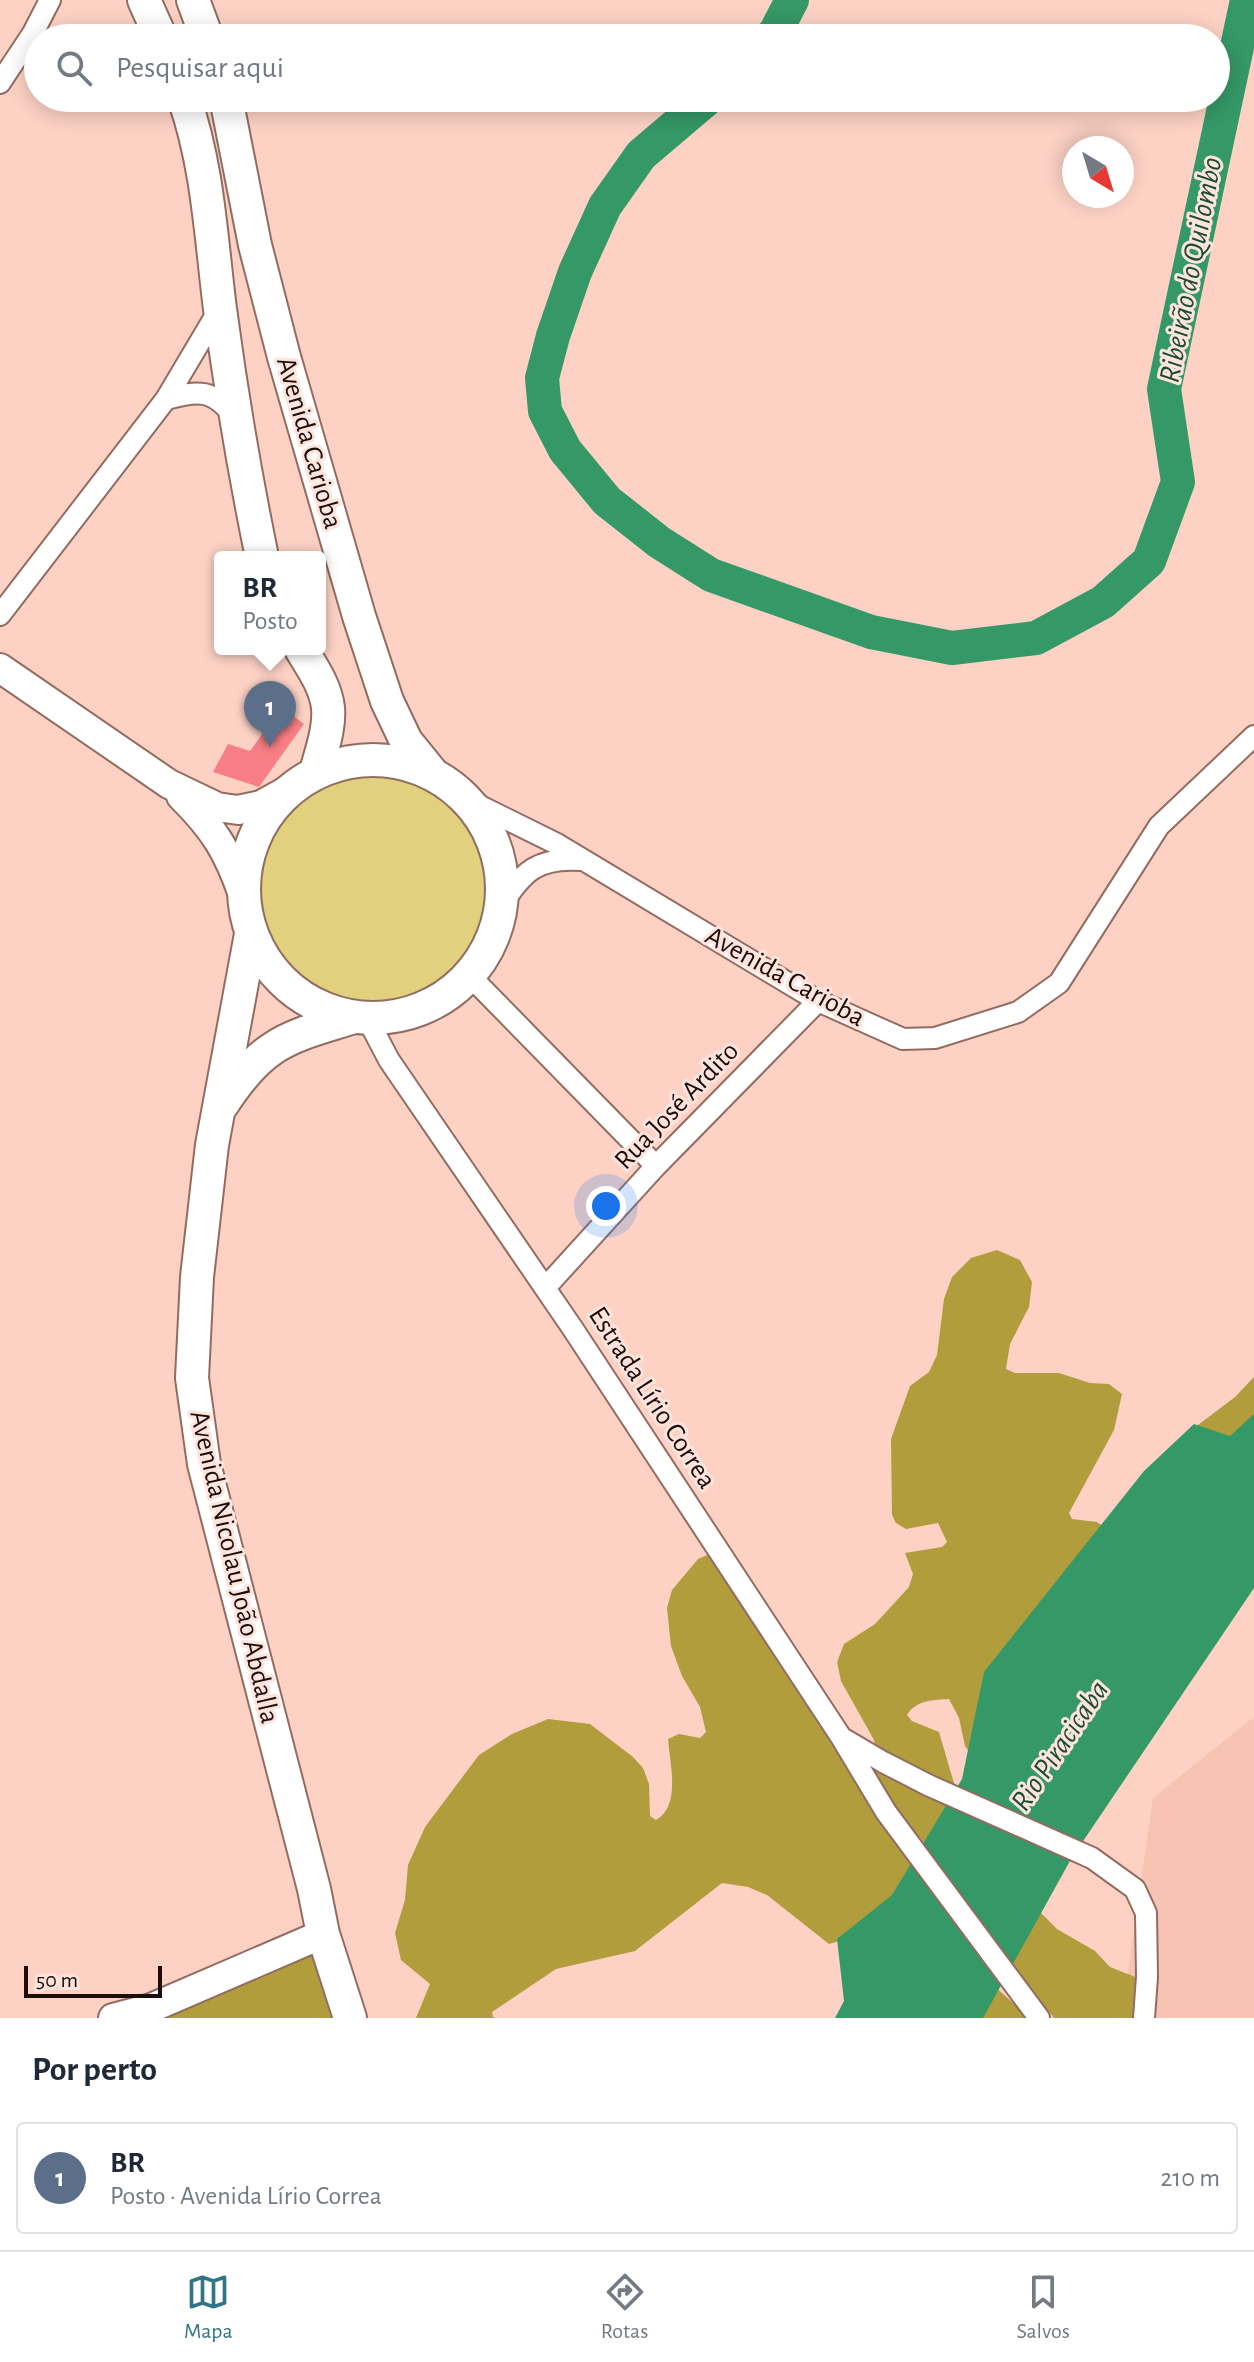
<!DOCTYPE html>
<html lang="pt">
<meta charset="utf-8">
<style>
body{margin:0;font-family:"Alegreya Sans",sans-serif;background:#f6f6f7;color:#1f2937}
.compass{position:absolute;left:1062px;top:136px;width:72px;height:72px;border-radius:50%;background:#fff;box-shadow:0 4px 20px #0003;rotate:142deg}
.scale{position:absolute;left:24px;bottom:20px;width:138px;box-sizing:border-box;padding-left:8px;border:4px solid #1c0d09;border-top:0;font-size:22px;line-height:28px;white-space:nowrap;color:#1c0d09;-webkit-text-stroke:6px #fee4dc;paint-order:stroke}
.you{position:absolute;left:606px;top:1206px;width:28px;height:28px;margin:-20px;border:6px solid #fff;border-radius:50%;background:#1a73e8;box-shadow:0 0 0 12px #1a73e833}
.badge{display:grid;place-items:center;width:52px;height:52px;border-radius:50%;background:#317485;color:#fff;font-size:26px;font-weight:700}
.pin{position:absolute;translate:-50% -66px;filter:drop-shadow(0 2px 4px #0008)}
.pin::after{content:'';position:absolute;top:42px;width:28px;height:24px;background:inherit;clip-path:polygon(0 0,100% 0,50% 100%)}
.popup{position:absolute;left:214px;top:551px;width:112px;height:104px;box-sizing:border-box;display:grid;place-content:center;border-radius:8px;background:#fff;filter:drop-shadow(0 2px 6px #0005);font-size:26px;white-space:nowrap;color:#747a83}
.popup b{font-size:30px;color:#1f2937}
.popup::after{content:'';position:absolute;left:50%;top:100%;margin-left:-16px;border:16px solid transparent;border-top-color:#fff}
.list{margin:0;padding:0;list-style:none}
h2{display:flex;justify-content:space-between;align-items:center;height:104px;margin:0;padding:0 32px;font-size:34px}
h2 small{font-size:26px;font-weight:400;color:#747a83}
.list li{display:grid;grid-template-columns:52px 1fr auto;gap:24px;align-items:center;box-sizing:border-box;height:112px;margin:0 16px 16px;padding:0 16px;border:2px solid #e0e1e3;border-radius:8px}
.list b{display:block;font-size:30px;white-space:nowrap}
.list p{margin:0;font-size:26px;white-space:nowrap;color:#747a83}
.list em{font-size:26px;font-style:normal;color:#747a83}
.icon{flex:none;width:44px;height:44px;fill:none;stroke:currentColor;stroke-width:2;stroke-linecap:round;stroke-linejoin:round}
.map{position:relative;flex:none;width:1254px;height:2018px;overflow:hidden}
.search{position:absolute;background:#fff;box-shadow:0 4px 20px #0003;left:24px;right:24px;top:24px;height:88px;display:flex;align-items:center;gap:20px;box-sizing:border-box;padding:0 28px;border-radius:44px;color:#747a83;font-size:30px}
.sheet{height:232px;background:#fff}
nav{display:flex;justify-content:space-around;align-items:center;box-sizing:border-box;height:112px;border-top:2px solid #e0e1e3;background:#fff;font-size:22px;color:#747a83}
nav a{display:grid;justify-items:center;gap:4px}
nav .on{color:#317485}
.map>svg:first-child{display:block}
.built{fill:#f7c4b4}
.green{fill:#e1d07d}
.forest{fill:#b19d3c}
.water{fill:#359867}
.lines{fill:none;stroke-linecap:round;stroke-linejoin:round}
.river{stroke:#359867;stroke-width:34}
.building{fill:#f87f85}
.street-casing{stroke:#926c60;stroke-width:24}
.secondary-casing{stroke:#926c60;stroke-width:32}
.primary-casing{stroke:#926c60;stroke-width:36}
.street{stroke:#fff;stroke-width:20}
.secondary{stroke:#fff;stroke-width:28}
.primary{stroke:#fff;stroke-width:32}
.labels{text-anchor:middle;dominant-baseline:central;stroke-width:6;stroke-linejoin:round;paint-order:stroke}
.street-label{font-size:28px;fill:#1c0d09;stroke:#fee4dc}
.water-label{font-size:30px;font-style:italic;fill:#1a4d33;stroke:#fee4dc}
</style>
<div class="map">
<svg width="1254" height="2018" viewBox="0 0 1254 2018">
<rect width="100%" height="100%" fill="#fdd2c5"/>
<path class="built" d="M 1254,1717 L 1254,2018 L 1130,2018 L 1126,1985 L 1153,1798 Z"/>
<path class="green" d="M259 889a113 113 0 1 1 226 0a113 113 0 1 1-226 0Z"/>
<path class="forest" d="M 997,1250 L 1020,1260 L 1032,1282 L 1029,1307 L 1010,1344 L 1006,1369 L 1015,1373 L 1059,1373 L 1090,1383 L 1109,1384 L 1122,1394 L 1114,1430 L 1069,1513 L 1072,1519 L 1097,1522 L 1108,1530 L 979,1765 L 965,1746 L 959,1718 L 949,1699 C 934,1700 916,1700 907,1715 L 912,1721 L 939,1732 L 956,1790 L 1038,1910 L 1057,1929 L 1095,1951 L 1110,1967 L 1143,1980 L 1144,2018 L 1054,2018 C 1004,1957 966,1886 912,1829 L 906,1828 L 993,1985 L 1030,2018 L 974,2018 L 843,1940 L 829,1944 L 767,1895 L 748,1887 L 722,1883 L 635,1951 L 556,1969 L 492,2012 L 493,2017 L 496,2018 L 416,2018 L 430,1984 L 401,1960 L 395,1933 L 405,1900 L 408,1865 L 425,1827 L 479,1755 L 512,1734 L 548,1719 L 590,1724 L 633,1757 L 643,1768 L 649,1784 L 650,1816 L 656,1820 C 681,1806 670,1764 668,1739 L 679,1734 L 700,1738 L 706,1732 L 700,1707 L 682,1676 L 671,1646 L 667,1608 L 672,1590 L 698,1559 L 714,1552 L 800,1664 L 827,1734 L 843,1762 L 855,1772 L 877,1770 L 874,1740 L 841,1681 L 837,1662 L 844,1644 L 875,1624 L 909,1587 L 913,1574 L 905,1553 L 942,1547 L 947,1542 L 938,1523 L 906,1529 L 896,1523 L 892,1515 L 891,1439 L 910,1386 L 929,1372 L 937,1355 L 944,1299 L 952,1277 L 971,1258 Z
M 1254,1377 L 1254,1427 L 1150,1471 L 1190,1431 L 1235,1397 Z
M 318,1948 L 343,2018 L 134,2018 Z"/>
<path class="water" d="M 1254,1414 L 1254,1588 L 1071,1859 L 983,2018 L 835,2018 L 844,2001 L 837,1939 L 892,1895 L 962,1779 L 984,1672 L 1144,1471 L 1194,1424 L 1230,1436 Z"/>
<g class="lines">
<path class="river" d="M 770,38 L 776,31 L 792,0
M 708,98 L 641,155 L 605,206 L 575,272 L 553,336 L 542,378 L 545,411 L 565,450 L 607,501 L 659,542 L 711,575 L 871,632 L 952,648 L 1036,638 L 1103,602 L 1149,561 L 1178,482 L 1164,389 L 1247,0"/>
</g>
<path class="building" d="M 282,707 L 304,724 L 259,787 L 213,772 L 228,744 L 250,751 Z"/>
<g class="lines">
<defs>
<path id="street" d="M 0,83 L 33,33 L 50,0
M 166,399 C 200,390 212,389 235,417
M 0,615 L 166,399 L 220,308
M 468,800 L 557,844 L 818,1001 L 903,1039 L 935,1038 L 1018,1012 L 1059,983 L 1159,826 L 1254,736
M 501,906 C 523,871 538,857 581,860
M 469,975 L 656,1166
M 367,1018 L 389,1060 L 573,1329 L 841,1737 L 886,1812 L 1039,2018
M 545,1288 L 656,1166 L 818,1001
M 844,1739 L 883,1762 L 928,1785 L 1092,1858 L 1135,1889 L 1146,1913 L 1147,1977 L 1144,2018"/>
<path id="secondary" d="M 0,668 L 169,784 L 217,807 L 238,810 L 261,805 L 290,789
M 181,796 C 214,829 228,851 243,895
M 113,2018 L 151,2008 L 323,1934"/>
<path id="primary" d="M 144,0 L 161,38
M 193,0 L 207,38
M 184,98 C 208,166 211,238 220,309 C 231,392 245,475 262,557
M 226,98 L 255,245 L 284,357 L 359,616 L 387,701 L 406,741 L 432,773
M 301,649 C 312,667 326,687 328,708 C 330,729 321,752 316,772
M244 889a129 129 0 1 1 258 0a129 129 0 1 1-258 0Z
M 251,934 L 212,1145 L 197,1277 L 192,1378 L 204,1464 L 314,1889 L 323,1934 L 350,2018
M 222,1105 C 235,1085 251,1063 272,1049 C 295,1033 327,1026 354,1017"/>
</defs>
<use href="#street" class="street-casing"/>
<use href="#secondary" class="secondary-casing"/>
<use href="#primary" class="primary-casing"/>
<use href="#street" class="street"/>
<use href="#secondary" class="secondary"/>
<use href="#primary" class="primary"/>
</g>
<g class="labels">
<g class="street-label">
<text transform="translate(309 443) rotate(74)">Avenida Carioba</text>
<text transform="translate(785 977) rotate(29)">Avenida Carioba</text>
<text transform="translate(677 1106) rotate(-46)">Rua José Ardito</text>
<text transform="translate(652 1398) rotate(57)">Estrada Lírio Correa</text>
<text transform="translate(234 1567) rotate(77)">Avenida Nicolau João Abdalla</text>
</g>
<g class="water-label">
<text transform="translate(1191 270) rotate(-79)">Ribeirão do Quilombo</text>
<text transform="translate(1060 1746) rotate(-56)">Rio Piracicaba</text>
</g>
</g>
</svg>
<svg class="compass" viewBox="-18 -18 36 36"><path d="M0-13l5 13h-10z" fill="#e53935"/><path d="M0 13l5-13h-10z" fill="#747a83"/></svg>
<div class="scale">50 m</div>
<div class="you"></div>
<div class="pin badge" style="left:270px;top:747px;background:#5c6f8a">1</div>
<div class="popup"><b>BR</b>Posto</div>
<div class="search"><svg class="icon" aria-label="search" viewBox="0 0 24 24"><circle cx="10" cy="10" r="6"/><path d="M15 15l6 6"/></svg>Pesquisar aqui</div>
</div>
<section class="sheet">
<h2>Por perto<small></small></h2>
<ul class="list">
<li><span class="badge" style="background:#5c6f8a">1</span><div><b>BR</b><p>Posto · Avenida Lírio Correa</p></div><em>210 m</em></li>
</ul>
</section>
<nav>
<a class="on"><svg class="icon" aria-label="map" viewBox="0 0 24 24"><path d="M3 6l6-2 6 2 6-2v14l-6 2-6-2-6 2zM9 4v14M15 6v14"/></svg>Mapa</a>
<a><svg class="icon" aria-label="directions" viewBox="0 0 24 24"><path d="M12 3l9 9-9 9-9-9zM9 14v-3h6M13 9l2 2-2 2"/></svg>Rotas</a>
<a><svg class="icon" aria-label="saved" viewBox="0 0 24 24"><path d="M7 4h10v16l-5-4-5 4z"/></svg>Salvos</a>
</nav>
